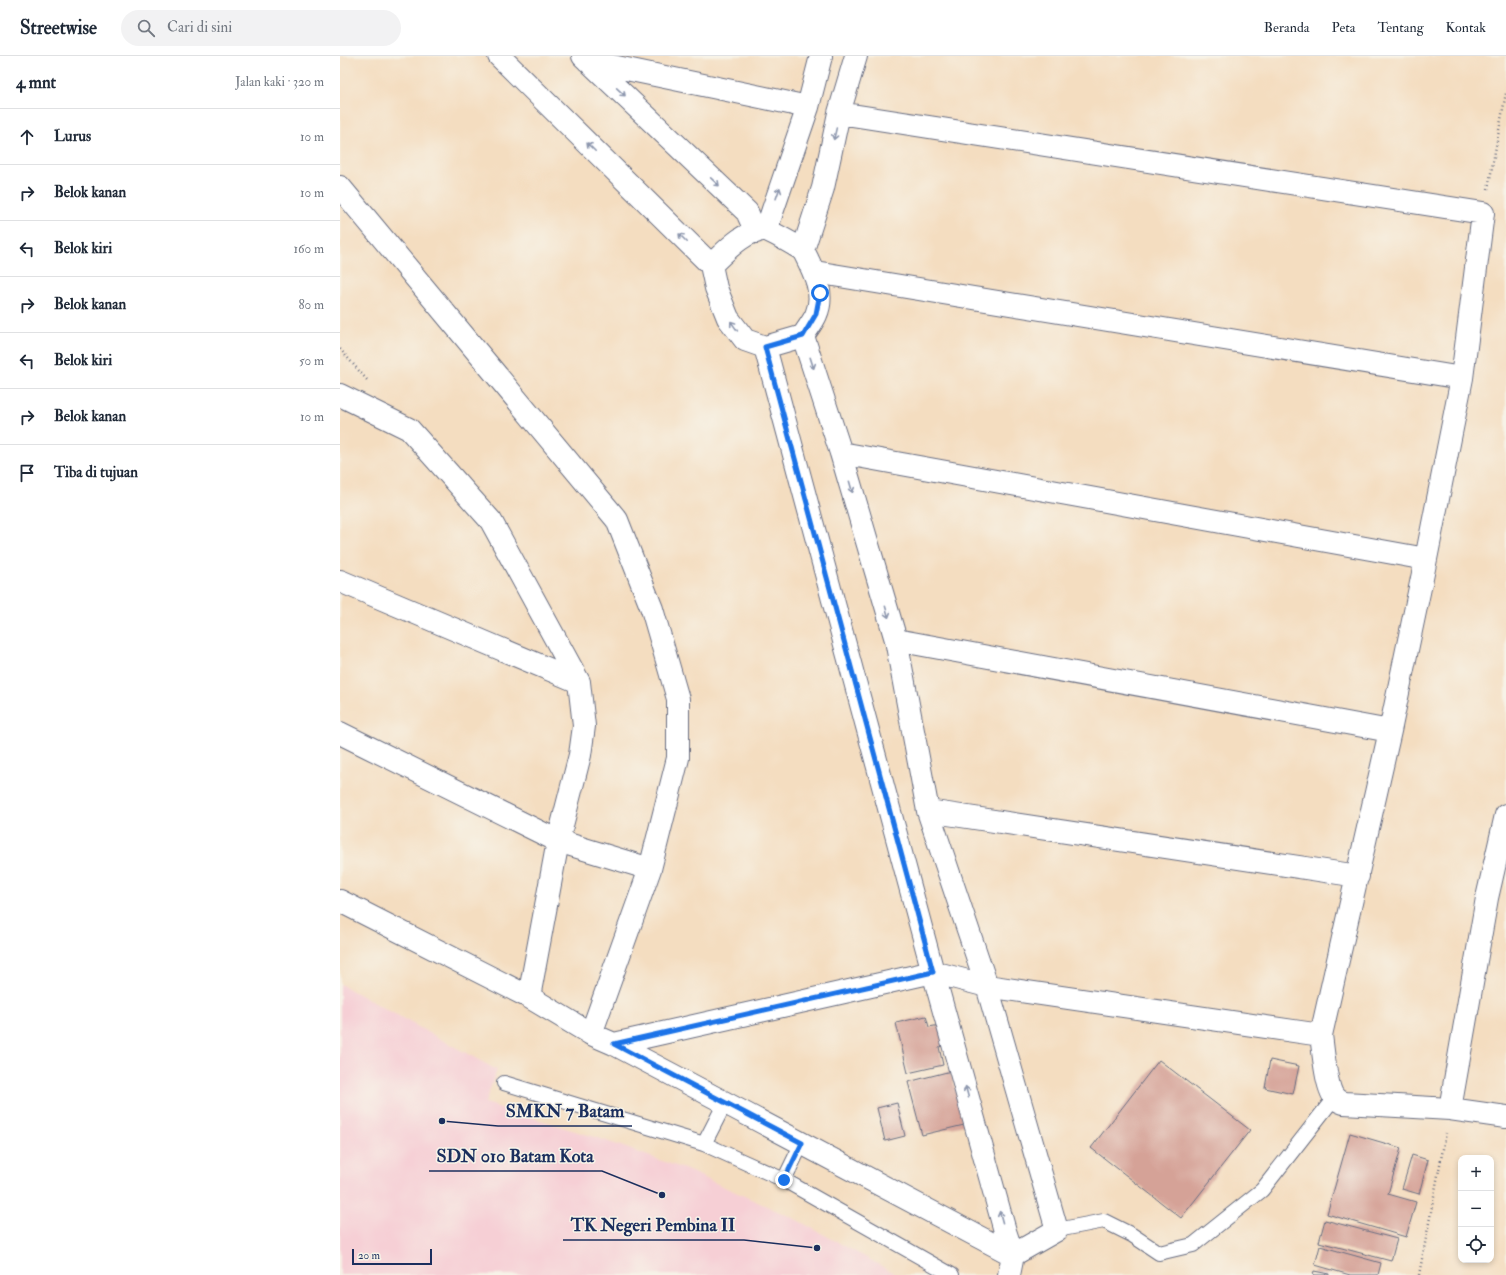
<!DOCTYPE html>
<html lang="id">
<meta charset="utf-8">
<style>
body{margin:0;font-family:"IM FELL Double Pica",serif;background:#f2f2f3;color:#1f2937}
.controls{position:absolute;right:12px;bottom:12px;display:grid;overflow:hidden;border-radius:8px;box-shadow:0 2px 6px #0003}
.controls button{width:36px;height:36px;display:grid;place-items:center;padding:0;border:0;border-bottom:1px solid #e0e1e3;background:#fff;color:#1f2937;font:20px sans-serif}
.scale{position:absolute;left:12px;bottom:10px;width:80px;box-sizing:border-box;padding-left:4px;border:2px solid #1b2f5e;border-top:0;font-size:11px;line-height:14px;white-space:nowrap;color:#1b2f5e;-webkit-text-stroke:3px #f7f3e8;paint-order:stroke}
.stop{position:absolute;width:12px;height:12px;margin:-9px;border:3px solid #1a73e8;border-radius:50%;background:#fff}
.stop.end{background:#1a73e8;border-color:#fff;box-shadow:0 1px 4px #0008}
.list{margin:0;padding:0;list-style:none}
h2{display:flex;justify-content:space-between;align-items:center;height:52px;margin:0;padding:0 16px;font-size:17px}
h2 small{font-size:13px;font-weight:400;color:#747a83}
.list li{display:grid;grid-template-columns:26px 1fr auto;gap:12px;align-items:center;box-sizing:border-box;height:56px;padding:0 16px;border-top:1px solid #e0e1e3}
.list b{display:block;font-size:15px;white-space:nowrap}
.list em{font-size:13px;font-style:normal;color:#747a83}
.icon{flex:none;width:22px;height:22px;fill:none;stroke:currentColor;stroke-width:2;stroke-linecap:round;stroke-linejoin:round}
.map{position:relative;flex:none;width:1166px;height:1219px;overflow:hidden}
header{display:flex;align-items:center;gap:24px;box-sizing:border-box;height:56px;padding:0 20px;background:#fff;border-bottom:1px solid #e0e1e3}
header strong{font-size:19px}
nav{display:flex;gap:22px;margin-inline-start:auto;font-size:14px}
.search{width:280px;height:36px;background:#f2f2f3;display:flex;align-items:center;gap:10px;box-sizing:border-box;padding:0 14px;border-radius:22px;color:#747a83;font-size:15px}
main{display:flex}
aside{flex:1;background:#fff}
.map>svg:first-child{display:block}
.built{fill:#f6cfd5}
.building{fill:#d5a297}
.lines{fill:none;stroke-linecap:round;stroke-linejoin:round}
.lane-casing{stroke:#676c80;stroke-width:16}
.street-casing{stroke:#676c80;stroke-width:24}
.path{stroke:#676c80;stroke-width:2.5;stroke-dasharray:1 3;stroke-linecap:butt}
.lane{stroke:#fff;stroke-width:14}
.street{stroke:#fff;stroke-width:22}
.oneway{stroke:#8d97ae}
.route{stroke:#1a73e8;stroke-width:5}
.leader{fill:none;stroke:#1b2f5e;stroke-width:1.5}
.callout-dot{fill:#1b2f5e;stroke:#f7f3e8;stroke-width:1.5}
.callout-label{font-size:18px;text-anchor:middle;font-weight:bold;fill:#1b2f5e;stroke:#f7f3e8;stroke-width:3;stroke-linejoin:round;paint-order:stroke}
</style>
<header>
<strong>Streetwise</strong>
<div class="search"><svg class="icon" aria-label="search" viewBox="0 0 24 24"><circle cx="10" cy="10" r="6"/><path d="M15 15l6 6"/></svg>Cari di sini</div>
<nav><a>Beranda</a><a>Peta</a><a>Tentang</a><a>Kontak</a></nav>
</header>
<main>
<aside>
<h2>4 mnt<small>Jalan kaki · 320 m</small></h2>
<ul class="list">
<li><svg class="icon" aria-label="ahead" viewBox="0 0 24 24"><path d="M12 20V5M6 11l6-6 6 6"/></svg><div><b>Lurus</b></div><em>10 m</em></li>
<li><svg class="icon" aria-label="right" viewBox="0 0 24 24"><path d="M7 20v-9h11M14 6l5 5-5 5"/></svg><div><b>Belok kanan</b></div><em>10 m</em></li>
<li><svg class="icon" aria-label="left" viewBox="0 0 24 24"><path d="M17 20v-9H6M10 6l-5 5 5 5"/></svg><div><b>Belok kiri</b></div><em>160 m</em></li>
<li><svg class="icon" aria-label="right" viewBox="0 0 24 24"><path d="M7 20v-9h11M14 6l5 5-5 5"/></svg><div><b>Belok kanan</b></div><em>80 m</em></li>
<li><svg class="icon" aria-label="left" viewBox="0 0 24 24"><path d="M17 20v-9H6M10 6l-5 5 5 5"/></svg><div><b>Belok kiri</b></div><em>50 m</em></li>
<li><svg class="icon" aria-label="right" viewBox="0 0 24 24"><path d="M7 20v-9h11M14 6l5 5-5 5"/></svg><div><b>Belok kanan</b></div><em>10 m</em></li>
<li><svg class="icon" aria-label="arrive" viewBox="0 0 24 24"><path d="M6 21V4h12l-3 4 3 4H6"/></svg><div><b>Tiba di tujuan</b></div></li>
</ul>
</aside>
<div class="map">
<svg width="1166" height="1219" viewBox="0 0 1166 1219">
<rect width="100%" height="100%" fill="#f7f3e8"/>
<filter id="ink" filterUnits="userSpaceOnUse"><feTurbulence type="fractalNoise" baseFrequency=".025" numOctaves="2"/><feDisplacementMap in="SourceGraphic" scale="8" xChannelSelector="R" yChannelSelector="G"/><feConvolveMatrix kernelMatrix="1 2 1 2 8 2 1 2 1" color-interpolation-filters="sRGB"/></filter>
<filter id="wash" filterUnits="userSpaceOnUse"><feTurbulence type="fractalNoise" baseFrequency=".012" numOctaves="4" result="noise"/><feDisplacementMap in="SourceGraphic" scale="16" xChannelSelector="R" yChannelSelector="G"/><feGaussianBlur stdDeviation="0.9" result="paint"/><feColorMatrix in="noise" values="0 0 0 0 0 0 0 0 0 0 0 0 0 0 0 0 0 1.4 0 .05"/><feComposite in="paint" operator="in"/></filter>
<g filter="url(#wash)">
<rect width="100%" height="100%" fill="#f4ddc0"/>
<path class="built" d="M 0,928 L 157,1014 L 145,1047 L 264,1084 L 347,1114 L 457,1164 L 558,1219 L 0,1219 Z"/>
<g id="blocks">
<path class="building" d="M 586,960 L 589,971 L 605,968 L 610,988 L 599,991 L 603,1009 L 568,1017 L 556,967 Z
M 819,1004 L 910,1074 L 841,1162 L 751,1092 Z
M 930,1004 L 959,1010 L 953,1038 L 925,1032 Z
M 611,1015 L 624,1069 L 582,1079 L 568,1026 Z
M 557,1047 L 565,1080 L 545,1085 L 537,1052 Z
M 1010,1077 L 1061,1092 L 1048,1138 L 1076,1146 L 1066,1181 L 987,1158 Z
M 1072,1099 L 1088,1104 L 1079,1138 L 1062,1133 Z
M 985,1164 L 1057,1183 L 1051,1205 L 979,1186 Z
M 980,1190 L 1041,1207 L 1038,1219 L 1010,1219 L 975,1209 Z
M 974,1215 L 989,1218 L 989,1219 L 973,1219 Z"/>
</g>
</g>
<g filter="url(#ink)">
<use href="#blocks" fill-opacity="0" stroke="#676c80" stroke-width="1"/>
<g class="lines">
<defs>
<path id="lane" d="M 164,1027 L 364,1088 L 444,1124 L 462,1087
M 364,1088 L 385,1047
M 444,1124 L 612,1219
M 717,1174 L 764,1165 L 792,1179 L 819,1197 L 853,1189 L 922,1134 L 994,1042"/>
<path id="street" d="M 159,0 L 371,209 L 376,232 L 388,262 L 405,284 L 425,291 L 463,280
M 243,0 L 407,156 L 416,176
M 516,0 L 499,57 L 483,132 L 463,194 C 473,214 486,237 476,259 C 473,266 467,273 463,280 L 501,397 L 556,584 L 588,755 L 647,930 L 717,1174 L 673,1199
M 248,5 L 468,51
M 499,57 L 1143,157 L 1122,322 L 1086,503 L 1050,675 L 981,979 C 983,992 986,1035 996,1043 C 998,1045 1001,1046 1004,1047 L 1110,1053 L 1166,1061
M 0,131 L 277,464 L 312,553 L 338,643 L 338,702 L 310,813 L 251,978
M 426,174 L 468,51 L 481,0
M 371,209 C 384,197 405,173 425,174 C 431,175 456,190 463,194
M 475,216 L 1122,322
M 425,291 L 593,916 L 665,1175 L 673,1199 L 669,1219
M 0,339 L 69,373 L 151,465 L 239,626 L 244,670 L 240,699 L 218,785 L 189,941
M 501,397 L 1086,503
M 0,525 L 239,626
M 556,584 L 1050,675
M 0,677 L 218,785 L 310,813
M 588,755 L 1018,820
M 0,845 L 189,941 L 251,978 L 274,988 L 673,1199
M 274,988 L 593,916 L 647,930 L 981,979
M 1110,1053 L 1147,842 L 1166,759"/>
</defs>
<use href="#lane" class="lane-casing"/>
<use href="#street" class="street-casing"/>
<path class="path" d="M 1148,133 L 1166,37
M 0,293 L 27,324
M 1079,1219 L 1106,1077"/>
<use href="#lane" class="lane"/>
<use href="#street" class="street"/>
</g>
<defs><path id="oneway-shaft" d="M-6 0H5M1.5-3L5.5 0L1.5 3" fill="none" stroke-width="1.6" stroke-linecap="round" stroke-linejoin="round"/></defs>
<g class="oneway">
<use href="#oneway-shaft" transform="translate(281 36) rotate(43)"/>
<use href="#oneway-shaft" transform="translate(495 78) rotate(103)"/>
<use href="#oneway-shaft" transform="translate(251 91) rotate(-135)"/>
<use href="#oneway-shaft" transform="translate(375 126) rotate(43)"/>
<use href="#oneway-shaft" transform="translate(438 137) rotate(-71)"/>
<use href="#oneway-shaft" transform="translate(343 182) rotate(-135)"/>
<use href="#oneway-shaft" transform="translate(394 270) rotate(-125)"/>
<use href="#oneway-shaft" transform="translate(472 307) rotate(72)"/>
<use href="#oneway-shaft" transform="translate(511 431) rotate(74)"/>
<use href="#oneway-shaft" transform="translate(547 556) rotate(74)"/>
<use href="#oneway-shaft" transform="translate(627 1036) rotate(-105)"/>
<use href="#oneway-shaft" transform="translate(661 1161) rotate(-105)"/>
</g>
</g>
<g class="lines" filter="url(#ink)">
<path class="route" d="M 444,1124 L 462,1087 L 274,988 L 593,916 L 425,291 L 463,280 L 476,258 L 480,237"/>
</g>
<path class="leader" d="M102 1065L158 1070H292M322 1139L262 1115H89M477 1192L404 1184H223"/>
<g class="callout-dot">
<circle cx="102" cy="1065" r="4"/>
<circle cx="322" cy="1139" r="4"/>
<circle cx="477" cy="1192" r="4"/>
</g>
<g class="callout-label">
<text x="225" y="1061">SMKN 7 Batam</text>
<text x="175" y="1106">SDN 010 Batam Kota</text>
<text x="313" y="1175">TK Negeri Pembina II</text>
</g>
</svg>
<div class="controls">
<button>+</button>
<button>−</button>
<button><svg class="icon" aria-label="locate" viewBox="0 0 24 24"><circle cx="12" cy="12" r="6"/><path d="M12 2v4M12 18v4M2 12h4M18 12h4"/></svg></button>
</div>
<div class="scale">20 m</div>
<div class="stop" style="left:480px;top:237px"></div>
<div class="stop end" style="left:444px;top:1124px"></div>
</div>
</main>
